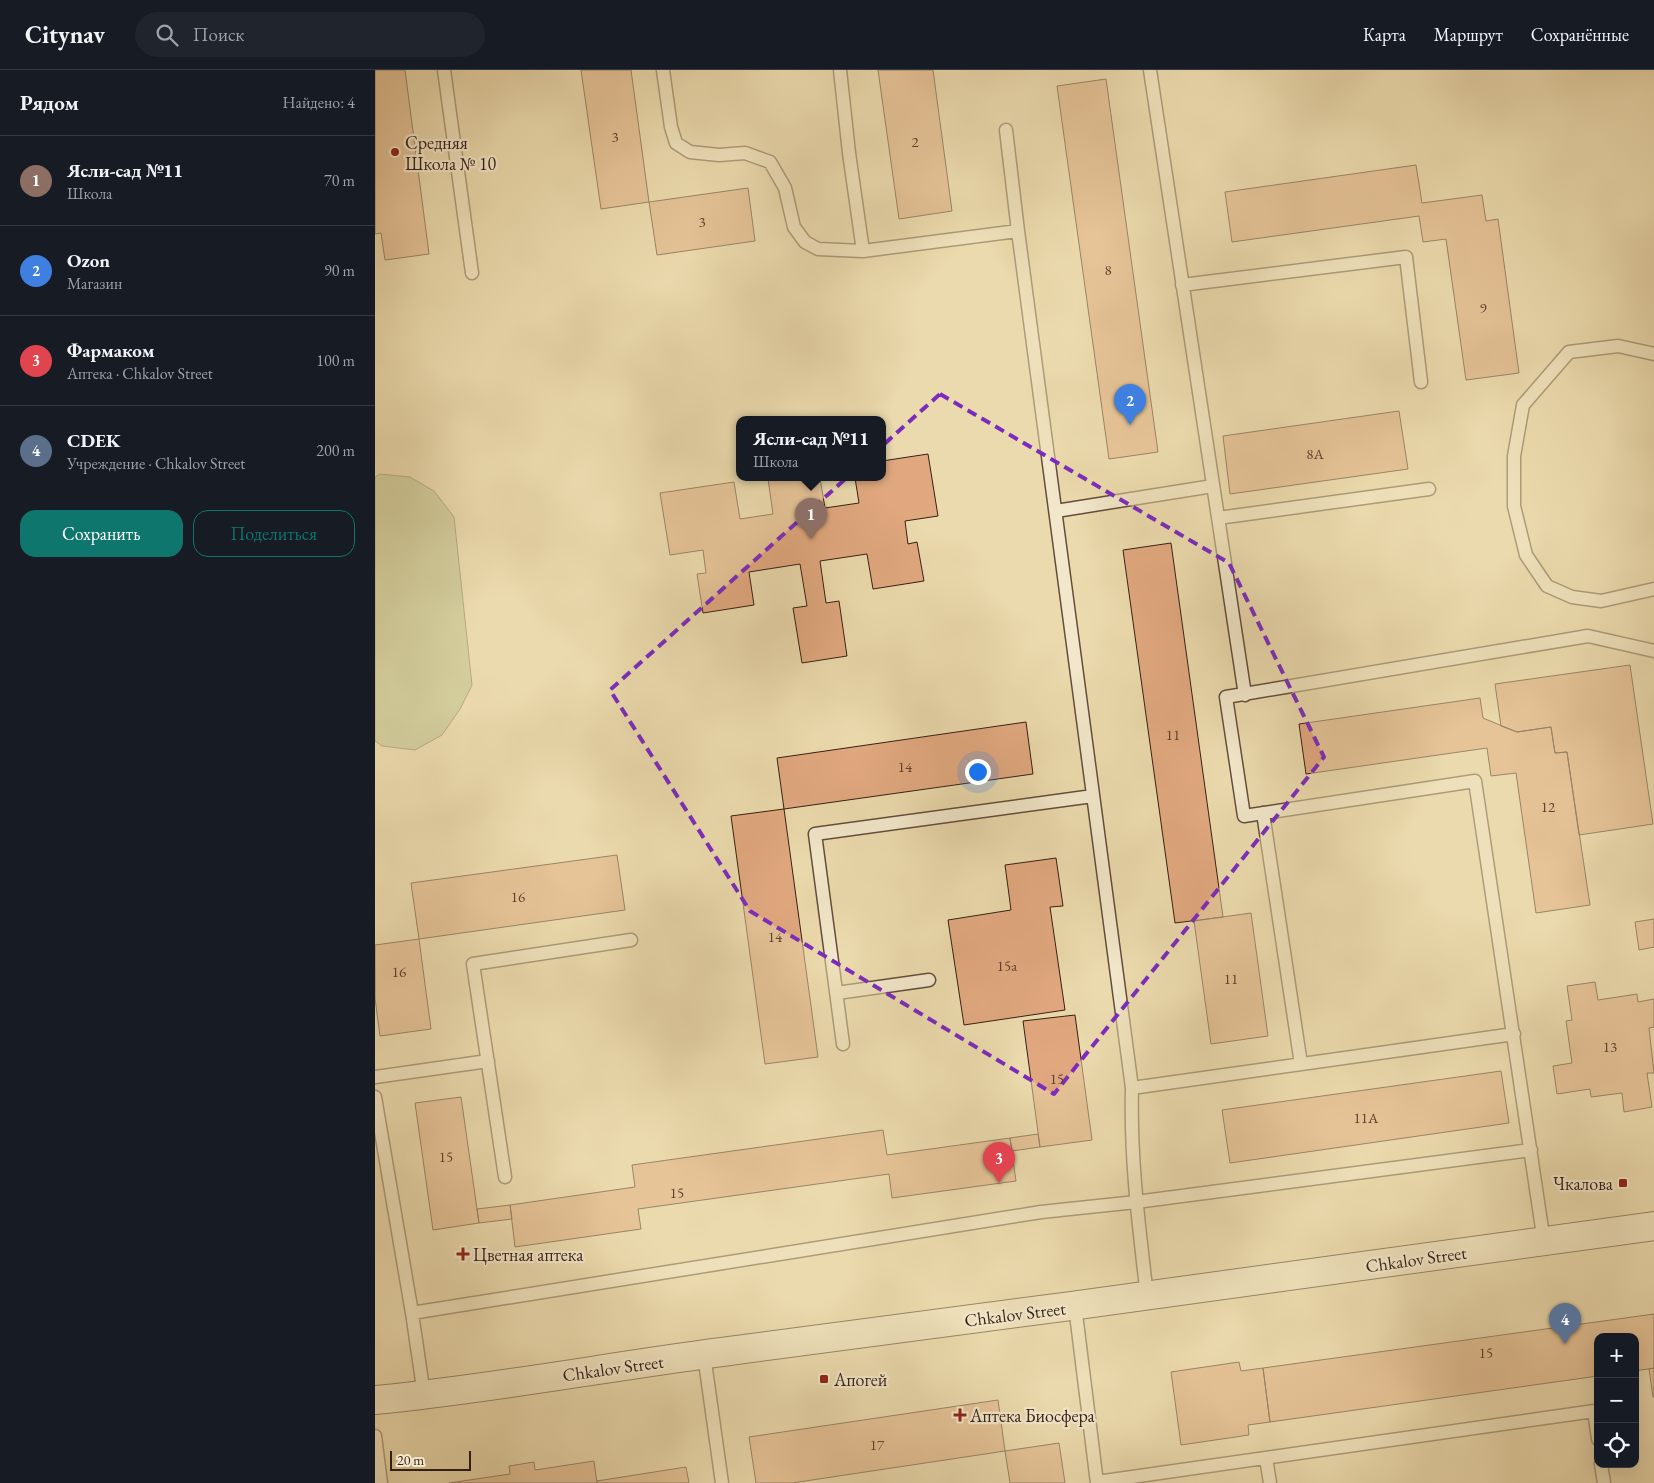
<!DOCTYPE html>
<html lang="ru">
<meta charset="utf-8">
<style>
body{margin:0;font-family:"EB Garamond",serif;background:#20242c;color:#f1f3f6}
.controls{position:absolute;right:15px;bottom:15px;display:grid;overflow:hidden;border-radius:10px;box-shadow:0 5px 20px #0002}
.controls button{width:45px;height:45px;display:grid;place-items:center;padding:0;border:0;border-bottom:1px solid #363941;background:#171b24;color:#f1f3f6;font:25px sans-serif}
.scale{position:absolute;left:15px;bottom:12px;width:81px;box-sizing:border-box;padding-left:5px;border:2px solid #361f15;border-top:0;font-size:14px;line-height:18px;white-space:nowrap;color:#361f15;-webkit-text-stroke:4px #f2e7ca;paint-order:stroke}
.you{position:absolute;left:602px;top:701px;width:18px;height:18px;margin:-12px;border:4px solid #fff;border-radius:50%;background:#1a73e8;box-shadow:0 0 0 8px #1a73e833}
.badge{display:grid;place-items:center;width:32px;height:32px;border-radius:50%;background:#0f766e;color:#fff;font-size:16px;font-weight:700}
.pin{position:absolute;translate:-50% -41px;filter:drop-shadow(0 1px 2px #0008)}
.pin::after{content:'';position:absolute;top:26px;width:18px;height:15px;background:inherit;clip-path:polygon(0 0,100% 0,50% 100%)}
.popup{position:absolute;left:361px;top:346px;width:150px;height:65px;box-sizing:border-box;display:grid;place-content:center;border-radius:10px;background:#171b24;filter:drop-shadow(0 1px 4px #0005);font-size:16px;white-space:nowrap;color:#9ea1a6}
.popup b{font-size:19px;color:#f1f3f6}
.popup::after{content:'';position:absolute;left:50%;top:100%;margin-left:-10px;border:10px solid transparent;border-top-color:#171b24}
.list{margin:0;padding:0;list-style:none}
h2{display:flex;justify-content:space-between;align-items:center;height:65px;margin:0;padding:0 20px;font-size:21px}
h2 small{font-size:16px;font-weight:400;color:#9ea1a6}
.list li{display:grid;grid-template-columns:32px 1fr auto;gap:15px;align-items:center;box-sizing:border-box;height:90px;padding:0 20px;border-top:1px solid #363941}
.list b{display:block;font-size:19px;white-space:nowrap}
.list p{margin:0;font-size:16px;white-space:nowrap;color:#9ea1a6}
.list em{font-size:16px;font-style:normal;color:#9ea1a6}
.actions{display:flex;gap:10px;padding:15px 20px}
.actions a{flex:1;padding:11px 0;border:1px solid #0f766e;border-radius:15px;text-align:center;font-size:18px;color:#0f766e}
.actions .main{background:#0f766e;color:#fff}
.icon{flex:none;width:28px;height:28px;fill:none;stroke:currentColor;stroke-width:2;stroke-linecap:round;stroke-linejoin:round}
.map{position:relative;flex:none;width:1279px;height:1413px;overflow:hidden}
header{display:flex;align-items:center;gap:30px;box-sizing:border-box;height:70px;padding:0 25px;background:#171b24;border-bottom:1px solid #363941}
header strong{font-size:24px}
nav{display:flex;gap:28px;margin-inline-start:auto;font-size:18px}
.search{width:350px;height:45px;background:#20242c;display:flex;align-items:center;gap:12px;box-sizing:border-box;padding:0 18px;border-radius:28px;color:#9ea1a6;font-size:19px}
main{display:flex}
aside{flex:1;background:#171b24}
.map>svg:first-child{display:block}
.green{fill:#b8bf89;stroke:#776f4f}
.building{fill:#e1a87f;stroke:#361f15}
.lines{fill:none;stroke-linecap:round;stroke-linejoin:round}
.lane-casing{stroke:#634e3b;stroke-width:15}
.secondary-casing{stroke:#361f15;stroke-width:30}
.lane{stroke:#f2e7ca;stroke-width:12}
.secondary{stroke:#f2e7ca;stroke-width:28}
.marked{fill:none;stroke:#7b2cbf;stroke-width:4;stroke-dasharray:10 6;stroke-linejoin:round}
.poi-dot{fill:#8f2418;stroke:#f2e7ca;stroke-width:2}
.labels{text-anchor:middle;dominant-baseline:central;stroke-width:4.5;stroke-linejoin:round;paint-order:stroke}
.number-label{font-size:15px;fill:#614130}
.poi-label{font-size:18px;fill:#361f15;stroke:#f2e7ca;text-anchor:start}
.street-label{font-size:18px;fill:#361f15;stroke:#f2e7ca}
</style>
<header>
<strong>Citynav</strong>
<div class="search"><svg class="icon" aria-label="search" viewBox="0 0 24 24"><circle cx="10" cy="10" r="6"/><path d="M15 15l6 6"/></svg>Поиск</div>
<nav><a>Карта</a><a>Маршрут</a><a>Сохранённые</a></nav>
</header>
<main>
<aside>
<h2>Рядом<small>Найдено: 4</small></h2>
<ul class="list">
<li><span class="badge" style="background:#8d6e63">1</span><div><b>Ясли-сад №11</b><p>Школа</p></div><em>70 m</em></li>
<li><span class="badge" style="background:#3f7fe0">2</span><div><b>Ozon</b><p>Магазин</p></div><em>90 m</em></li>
<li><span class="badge" style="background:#e0444e">3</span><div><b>Фармаком</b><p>Аптека · Chkalov Street</p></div><em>100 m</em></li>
<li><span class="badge" style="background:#5c6f8a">4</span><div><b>CDEK</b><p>Учреждение · Chkalov Street</p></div><em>200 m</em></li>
</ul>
<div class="actions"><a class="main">Сохранить</a><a>Поделиться</a></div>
</aside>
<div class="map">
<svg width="1279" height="1413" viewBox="0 0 1279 1413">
<rect width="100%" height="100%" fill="#ebdaad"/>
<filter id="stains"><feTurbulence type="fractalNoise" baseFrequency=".004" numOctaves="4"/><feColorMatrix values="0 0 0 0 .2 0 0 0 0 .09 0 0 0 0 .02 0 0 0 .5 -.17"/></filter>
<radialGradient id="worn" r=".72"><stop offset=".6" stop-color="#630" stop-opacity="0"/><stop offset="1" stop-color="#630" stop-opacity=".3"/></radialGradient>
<path class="green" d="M 5,404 L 35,407 L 59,421 L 79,447 L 97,615 L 85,639 L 67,665 L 40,680 L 7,676 L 0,671 L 0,407 Z"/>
<path class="building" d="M 0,0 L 30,0 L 54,184 L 10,190 L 6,163 L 0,164 Z
M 206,0 L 256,0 L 274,132 L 226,139 Z
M 503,0 L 558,0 L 577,141 L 524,149 Z
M 731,9 L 783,382 L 734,389 L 682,16 Z
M 1041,95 L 1047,133 L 1107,125 L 1111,151 L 1123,149 L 1144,303 L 1091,310 L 1071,169 L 1048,172 L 1044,146 L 857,172 L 850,122 Z
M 373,118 L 380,171 L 282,185 L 274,132 Z
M 1024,341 L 1033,399 L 855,424 L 848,366 Z
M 553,384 L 563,446 L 530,451 L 533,474 L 542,472 L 549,511 L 498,519 L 492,484 L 445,491 L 451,533 L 464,531 L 472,586 L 427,593 L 418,538 L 432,536 L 425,494 L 374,502 L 379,535 L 328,543 L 322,504 L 331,503 L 328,480 L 295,485 L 285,423 L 359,412 L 365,449 L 398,444 L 393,409 L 445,408 L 450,438 L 484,433 L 480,408 L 507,408 L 507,391 Z
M 796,473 L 848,847 L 800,853 L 748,480 Z
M 1255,595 L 1278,754 L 1204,765 L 1192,682 L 1180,683 L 1176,657 L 1142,662 L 1126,656 L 1120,614 Z
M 1105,628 L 1108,648 L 1142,662 L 1176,657 L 1180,683 L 1192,682 L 1215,835 L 1161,843 L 1141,703 L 1116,706 L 1112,678 L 931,704 L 924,654 Z
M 651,652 L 658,704 L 409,739 L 402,688 Z
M 409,739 L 443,987 L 390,994 L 356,746 Z
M 242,785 L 250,840 L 44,869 L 36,813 Z
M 681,788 L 688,836 L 675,837 L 690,940 L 589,955 L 573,850 L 636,840 L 630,795 Z
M 876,843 L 893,966 L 836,974 L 819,851 Z
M 1279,849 L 1279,877 L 1264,880 L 1260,852 Z
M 44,869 L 56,959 L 5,966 L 0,928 L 0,875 Z
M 1220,912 L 1223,930 L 1262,924 L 1263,932 L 1279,929 L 1279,957 L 1274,958 L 1279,1003 L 1272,1003 L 1277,1037 L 1249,1042 L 1247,1023 L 1216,1027 L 1215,1019 L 1182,1024 L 1178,996 L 1197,993 L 1191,951 L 1197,950 L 1192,916 Z
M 700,945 L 717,1070 L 665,1077 L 648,951 Z
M 1126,1001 L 1134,1053 L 855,1093 L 847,1040 Z
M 86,1027 L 104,1153 L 58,1160 L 40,1033 Z
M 508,1060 L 512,1085 L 635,1068 L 641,1111 L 517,1128 L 514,1104 L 263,1139 L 266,1159 L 140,1177 L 135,1135 L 260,1117 L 257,1095 Z
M 663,1064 L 665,1077 L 637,1081 L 635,1068 Z
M 135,1135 L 137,1149 L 104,1153 L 102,1139 Z
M 1279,1244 L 1279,1298 L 1260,1301 L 1260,1267 L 1223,1267 L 1223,1306 L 895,1352 L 888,1298 Z
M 864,1292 L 866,1301 L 888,1298 L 895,1352 L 873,1355 L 874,1365 L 806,1375 L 796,1302 Z
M 1279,1298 L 1279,1327 L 1278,1327 L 1274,1299 Z
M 623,1330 L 630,1381 L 417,1413 L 381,1413 L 374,1367 Z
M 684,1373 L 690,1413 L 635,1413 L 630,1381 Z
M 219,1391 L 222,1413 L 74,1413 L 135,1404 L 134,1396 L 159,1392 L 160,1400 Z
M 311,1397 L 314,1413 L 222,1413 L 222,1411 Z"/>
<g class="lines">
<defs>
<path id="lane" d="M 69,0 L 97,203
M 288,0 L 296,57 L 301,73 L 315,82 L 344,85 L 370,83 L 395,92 L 410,118 L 419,157 L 430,172 L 443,179 L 488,181
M 465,0 L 474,83 L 488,181 L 643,161
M 775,0 L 870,625
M 631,60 L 643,161 L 757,1018 C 755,1088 764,1157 772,1226
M 807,215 L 1031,187 L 1046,312
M 1279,284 L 1243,276 L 1194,282 L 1148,335 L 1139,386 L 1139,436 L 1151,485 L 1172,516 L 1197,527 L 1226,531 L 1279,519
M 681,441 L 838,416
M 843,448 L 1054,419
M 888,743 L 926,994
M 462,923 L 554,910
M 468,974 L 440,764 L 718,726
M 0,1007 L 113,991
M 757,1018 L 1139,964
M 0,1027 L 37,1243 L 49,1325
M 130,1107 L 98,894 L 256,870
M 1169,1172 L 1100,711 L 869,746 L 851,627 L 1213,566 L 1279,581
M 700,1236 L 722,1413
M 37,1243 L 666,1142 L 761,1132 L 1156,1080
M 329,1285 L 347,1413
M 0,1366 L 6,1413
M 891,1388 L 895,1413
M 1226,1394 L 1229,1413
M 722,1412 L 1219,1341 L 1223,1369"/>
<path id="secondary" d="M 0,1330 C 116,1319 231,1297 347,1282 C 658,1242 968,1199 1279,1156"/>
</defs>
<use href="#lane" class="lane-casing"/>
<use href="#secondary" class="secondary-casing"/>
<use href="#lane" class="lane"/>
<use href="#secondary" class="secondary"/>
</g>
<path d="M0 0H1279V1413H0ZM 565,324 L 854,493 L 949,687 L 679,1024 L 375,841 L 235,620 Z" fill="#ebdaad" fill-opacity=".55" fill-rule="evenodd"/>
<path class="marked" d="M 565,324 L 854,493 L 949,687 L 679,1024 L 375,841 L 235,620 Z"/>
<g class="poi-dot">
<circle cx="20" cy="82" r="5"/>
<rect x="1243" y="1108" width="10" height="10" rx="2.5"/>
<path d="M85.5 1176.5h5v5h5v5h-5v5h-5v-5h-5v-5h5z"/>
<rect x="444" y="1304" width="10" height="10" rx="2.5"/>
<path d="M582.5 1337.5h5v5h5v5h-5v5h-5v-5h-5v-5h5z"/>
</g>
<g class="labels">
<g class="number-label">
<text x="240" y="66">3</text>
<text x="540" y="71">2</text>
<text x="327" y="151">3</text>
<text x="733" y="199">8</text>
<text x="1108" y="237">9</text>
<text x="940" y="383">8А</text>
<text x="798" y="664">11</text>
<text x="530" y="696">14</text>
<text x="1173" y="736">12</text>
<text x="143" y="826">16</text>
<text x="400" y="866">14</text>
<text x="632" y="895">15а</text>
<text x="24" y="901">16</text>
<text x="856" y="908">11</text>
<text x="1235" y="976">13</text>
<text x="682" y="1008">15</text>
<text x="991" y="1047">11А</text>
<text x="71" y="1086">15</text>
<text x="302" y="1122">15</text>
<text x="1111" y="1282">15</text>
<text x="502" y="1374">17</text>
</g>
<g class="poi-label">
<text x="30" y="72">Средняя<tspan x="30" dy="21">Школа № 10</tspan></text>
<text x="1238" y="1113" text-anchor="end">Чкалова</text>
<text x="98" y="1184">Цветная аптека</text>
<text x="459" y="1309">Апогей</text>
<text x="595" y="1345">Аптека Биосфера</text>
</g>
<g class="street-label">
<text transform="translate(1041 1189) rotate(-8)">Chkalov Street</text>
<text transform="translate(640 1244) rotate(-7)">Chkalov Street</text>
<text transform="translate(238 1298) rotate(-8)">Chkalov Street</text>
</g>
</g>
<rect width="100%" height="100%" filter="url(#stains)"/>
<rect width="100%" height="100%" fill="url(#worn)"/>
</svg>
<div class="controls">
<button>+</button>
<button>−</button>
<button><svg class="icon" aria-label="locate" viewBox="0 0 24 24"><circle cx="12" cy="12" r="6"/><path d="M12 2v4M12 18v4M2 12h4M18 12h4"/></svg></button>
</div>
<div class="scale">20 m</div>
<div class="you"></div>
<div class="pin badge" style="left:436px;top:469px;background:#8d6e63">1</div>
<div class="popup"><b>Ясли-сад №11</b>Школа</div>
<div class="pin badge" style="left:755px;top:355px;background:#3f7fe0">2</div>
<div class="pin badge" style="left:624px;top:1113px;background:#e0444e">3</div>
<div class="pin badge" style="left:1190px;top:1274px;background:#5c6f8a">4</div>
</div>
</main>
